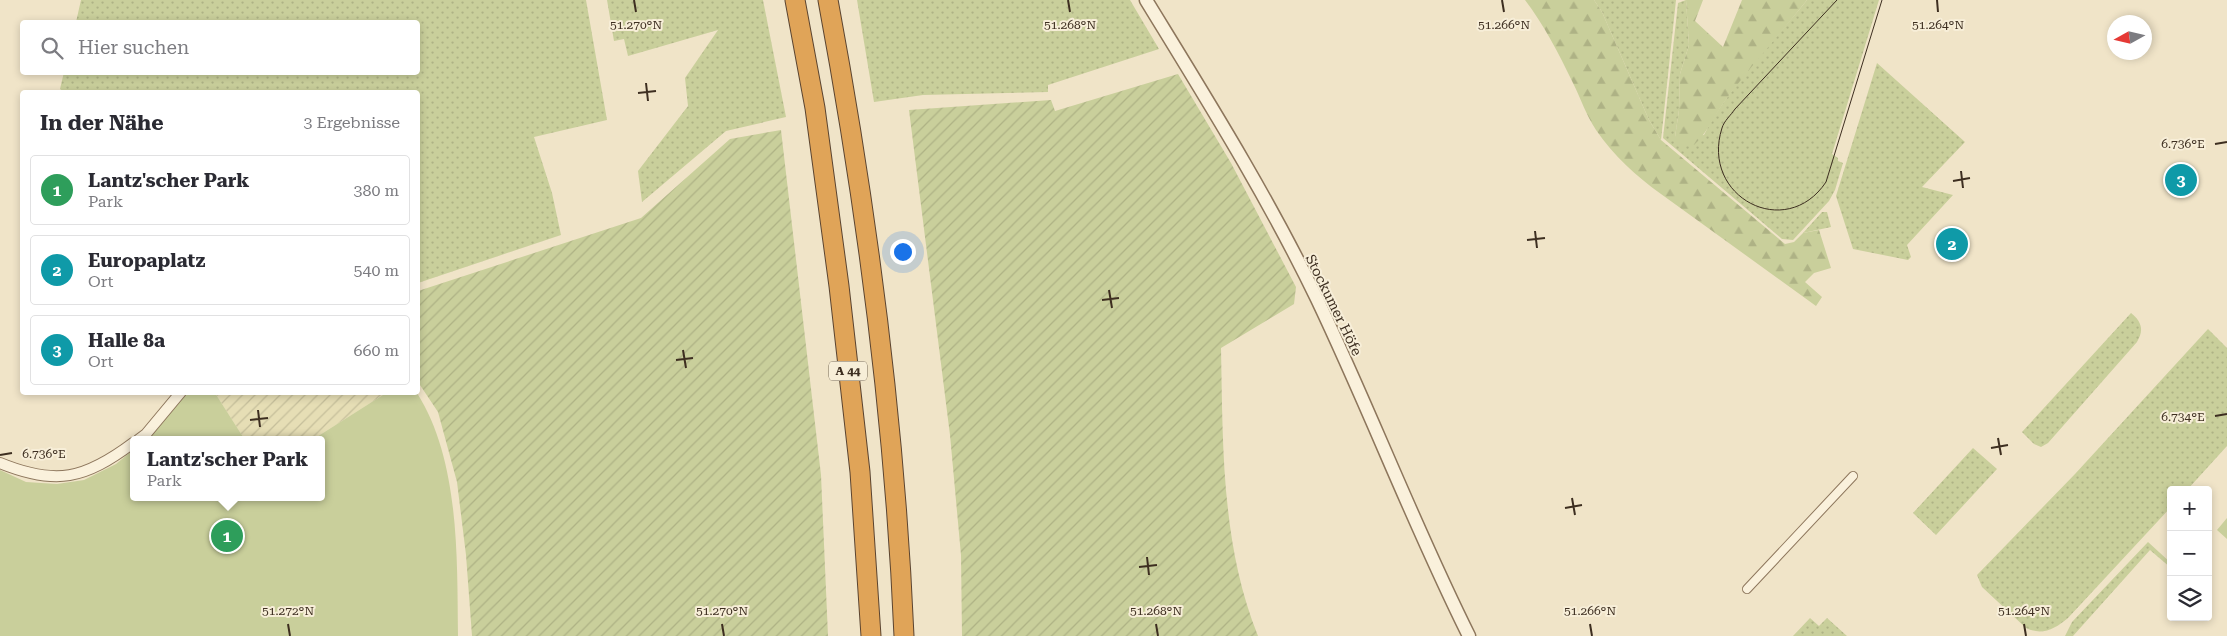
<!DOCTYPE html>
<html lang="de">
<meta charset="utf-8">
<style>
body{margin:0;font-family:"Roboto Serif",serif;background:#f2f2f3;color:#2b2b33}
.controls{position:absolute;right:15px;bottom:15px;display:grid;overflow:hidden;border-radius:5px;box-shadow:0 2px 8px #0003}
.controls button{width:45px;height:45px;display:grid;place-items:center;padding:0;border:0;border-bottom:1px solid #e1e1e2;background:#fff;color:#2b2b33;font:25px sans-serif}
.compass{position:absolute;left:2107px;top:15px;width:45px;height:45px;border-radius:50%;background:#fff;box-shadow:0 2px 8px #0003;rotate:262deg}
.you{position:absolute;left:902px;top:251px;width:18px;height:18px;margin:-12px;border:4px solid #fff;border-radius:50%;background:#1a73e8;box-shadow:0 0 0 8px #1a73e833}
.badge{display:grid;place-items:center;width:32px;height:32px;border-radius:50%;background:#7c3aed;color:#fff;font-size:16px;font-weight:700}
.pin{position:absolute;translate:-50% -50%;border:2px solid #fff;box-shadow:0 1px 5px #0006}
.popup{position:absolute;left:130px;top:436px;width:195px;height:65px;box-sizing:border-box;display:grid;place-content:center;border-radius:5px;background:#fff;filter:drop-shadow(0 1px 4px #0005);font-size:16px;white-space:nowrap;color:#7c7c81}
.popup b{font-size:19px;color:#2b2b33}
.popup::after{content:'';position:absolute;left:50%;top:100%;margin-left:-10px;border:10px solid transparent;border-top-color:#fff}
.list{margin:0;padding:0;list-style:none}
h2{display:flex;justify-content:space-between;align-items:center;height:65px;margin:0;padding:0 20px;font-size:21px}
h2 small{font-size:16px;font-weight:400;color:#7c7c81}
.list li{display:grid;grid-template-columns:32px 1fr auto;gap:15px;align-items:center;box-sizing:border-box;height:70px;margin:0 10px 10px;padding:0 10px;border:1px solid #e1e1e2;border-radius:5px}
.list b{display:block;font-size:19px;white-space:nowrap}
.list p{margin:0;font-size:16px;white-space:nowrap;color:#7c7c81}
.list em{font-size:16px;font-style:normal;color:#7c7c81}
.icon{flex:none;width:28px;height:28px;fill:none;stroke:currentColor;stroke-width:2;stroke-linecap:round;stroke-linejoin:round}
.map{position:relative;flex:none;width:2227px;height:636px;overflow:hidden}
.search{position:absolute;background:#fff;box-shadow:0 2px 8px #0003;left:20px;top:20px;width:400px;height:55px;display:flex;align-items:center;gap:12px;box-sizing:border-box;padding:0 18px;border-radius:5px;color:#7c7c81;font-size:19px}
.panel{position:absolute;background:#fff;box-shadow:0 2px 8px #0003;left:20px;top:90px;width:400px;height:305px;border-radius:5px}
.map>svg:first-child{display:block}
.farmland{fill:url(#farmland-furrows)}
.grass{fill:url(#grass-dots)}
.forest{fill:url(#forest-firs)}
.park{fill:#c9cf9b}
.garden{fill:url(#garden-furrows)}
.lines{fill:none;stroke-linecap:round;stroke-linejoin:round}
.pedestrian-casing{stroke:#8d765c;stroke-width:10}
.minor-casing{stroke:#8d765c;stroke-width:12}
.tertiary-casing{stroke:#8d765c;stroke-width:15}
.motorway-casing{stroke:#5b4430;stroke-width:21}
.pedestrian{stroke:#faf1dc;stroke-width:8}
.minor{stroke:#faf1dc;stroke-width:10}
.tertiary{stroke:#faf1dc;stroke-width:12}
.motorway{stroke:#e0a458;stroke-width:19}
.tram{stroke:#3d2e20;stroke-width:1}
.ticks{fill:none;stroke:#3d2e20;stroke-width:2}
.labels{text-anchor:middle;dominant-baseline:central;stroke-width:4;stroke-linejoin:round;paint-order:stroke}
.shield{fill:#f7eed8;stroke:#756857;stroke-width:1}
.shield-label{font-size:12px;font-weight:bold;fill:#3d2e20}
.street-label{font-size:14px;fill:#3d2e20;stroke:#f7eed8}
.ticks-label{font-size:12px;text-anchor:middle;fill:#3d2e20;stroke:#f7eed8;stroke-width:4;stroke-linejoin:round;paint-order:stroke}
</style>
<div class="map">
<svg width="2227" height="636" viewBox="0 0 2227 636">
<defs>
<pattern id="farmland-furrows" width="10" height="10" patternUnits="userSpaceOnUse" patternTransform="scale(1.25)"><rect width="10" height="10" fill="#e6deb5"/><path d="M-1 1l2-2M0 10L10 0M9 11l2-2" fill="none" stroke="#c6bf9b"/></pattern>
<pattern id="grass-dots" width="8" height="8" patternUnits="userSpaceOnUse" patternTransform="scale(1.25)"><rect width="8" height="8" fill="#c9cf9b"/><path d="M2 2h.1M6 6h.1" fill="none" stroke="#aeb285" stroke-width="1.8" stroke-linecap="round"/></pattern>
<pattern id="forest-firs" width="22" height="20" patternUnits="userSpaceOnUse" patternTransform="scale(1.25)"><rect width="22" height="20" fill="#c9cf9b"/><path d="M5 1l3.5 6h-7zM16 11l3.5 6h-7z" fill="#aeb285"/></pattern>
<pattern id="garden-furrows" width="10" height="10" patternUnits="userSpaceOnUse" patternTransform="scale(1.25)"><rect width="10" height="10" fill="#c9cf9b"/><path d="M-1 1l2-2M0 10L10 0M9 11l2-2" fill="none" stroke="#aeb285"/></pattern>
</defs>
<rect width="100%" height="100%" fill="#f0e4c8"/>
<path class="farmland" d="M 215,393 L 386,393 L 312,440 L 245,440 Z"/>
<path class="grass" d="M 81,0 L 586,0 L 607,120 L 534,137 L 552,193 L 561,235 L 418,283 L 418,92 L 64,92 L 60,89 L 64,72 L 418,72 L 418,22 L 76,22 Z
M 607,0 L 763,0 L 786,117 L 726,131 L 642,202 L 638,171 L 688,106 L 685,78 L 718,30 L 628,56 L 624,39 L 614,41 Z
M 857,0 L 1130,0 L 1159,49 L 1048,85 L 1048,92 L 923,95 L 874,102 Z
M 1594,0 L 1676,0 L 1661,140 L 1649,120 L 1602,12 Z
M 1686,0 L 1689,45 L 1680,74 L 1679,110 L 1675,137 L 1704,135 C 1727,89 1774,41 1807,0 L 1879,0 L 1832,154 L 1838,158 L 1838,161 L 1843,163 L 1835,190 L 1829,201 L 1793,240 L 1782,239 L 1663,138 L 1678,3 Z
M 1877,63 L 1965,142 L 1922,187 L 1953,195 L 1907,245 L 1911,257 L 1908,260 L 1853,249 L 1836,196 Z
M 1822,212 L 1827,212 L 1831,227 L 1803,233 Z
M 2131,313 C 2142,322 2144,330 2137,342 L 2048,443 L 2041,447 L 2034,444 L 2022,432 Z
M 2208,329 L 2227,348 L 2227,446 L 2187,490 L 2171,490 L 2171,507 L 2068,618 C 2055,629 2042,636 2026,628 L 1982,587 L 1977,575 L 2075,474 Z
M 1973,448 L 1997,469 L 1936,535 L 1913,513 Z
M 2148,542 L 2171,563 L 2171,568 L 2150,550 L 2073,636 L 2065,636 L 2072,622 Z
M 1810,618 L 1819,626 L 1827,618 L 1847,636 L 1793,636 Z"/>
<path class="forest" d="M 1525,0 L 1594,0 L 1602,12 L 1649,120 L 1661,140 L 1785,244 L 1794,242 L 1803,233 L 1819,230 L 1831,268 L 1814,273 L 1805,282 L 1822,297 L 1816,306 L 1661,194 C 1636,176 1614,156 1596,130 C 1586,115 1581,99 1573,83 C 1559,54 1544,25 1525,0 Z
M 1686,0 L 1703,0 L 1695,21 L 1723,47 L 1742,0 L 1807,0 C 1781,33 1752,65 1727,98 C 1715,114 1708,132 1694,145 L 1680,145 L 1675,137 L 1679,110 L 1680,74 L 1689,45 Z"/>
<path class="park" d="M 188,392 L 215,393 L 245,440 L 147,440 Z
M 386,393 L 417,393 C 460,461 457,558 458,636 L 0,636 L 0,470 L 26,482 L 57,484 L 84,480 L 116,464 L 133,450 L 133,497 L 321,497 L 321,440 L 312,440 Z
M 2227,518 L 2227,539 L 2217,530 Z"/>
<path class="garden" d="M 1178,74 L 1231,163 L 1296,287 L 1294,304 L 1221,348 C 1223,445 1221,544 1258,636 L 962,636 L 961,555 L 950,435 L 909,110 L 1051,100 L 1055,111 Z
M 781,130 L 821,475 L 828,636 L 472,636 L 466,555 L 457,482 L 438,412 L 418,382 L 418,291 L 641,218 L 730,139 Z"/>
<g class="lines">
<defs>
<path id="pedestrian" d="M 1747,589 L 1853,476"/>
<path id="minor" d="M 138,440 L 146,434 L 181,392
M 0,463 C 56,486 85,479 133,443"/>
<path id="tertiary" d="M 1146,0 C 1206,98 1267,195 1317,299 C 1370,410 1414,526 1469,636"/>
<path id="motorway" d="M 795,0 L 815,108 L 839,286 L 860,472 L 871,636
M 828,0 C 867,210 895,422 904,636"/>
</defs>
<use href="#pedestrian" class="pedestrian-casing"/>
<use href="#minor" class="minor-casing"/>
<use href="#tertiary" class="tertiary-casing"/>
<use href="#motorway" class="motorway-casing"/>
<use href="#pedestrian" class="pedestrian"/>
<use href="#minor" class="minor"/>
<use href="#tertiary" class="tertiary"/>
<use href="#motorway" class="motorway"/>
<path class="tram" d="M 1837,0 L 1735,109 C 1731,115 1724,121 1722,128 C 1700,197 1786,242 1826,182 L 1882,0"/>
</g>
<path class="ticks" d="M 634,0 L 636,12M 1068,0 L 1070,12M 1502,0 L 1504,12M 1937,0 L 1938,12M 646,83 L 648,101M 638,93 L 656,91M 2215,144 L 2227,142M 1961,171 L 1963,188M 1953,181 L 1970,178M 1535,231 L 1537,248M 1527,240 L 1545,238M 1109,290 L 1112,308M 1102,300 L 1119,298M 683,350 L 686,368M 676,360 L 693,358M 258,410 L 260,427M 2215,416 L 2227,414M 250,420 L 268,418M 1998,438 L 2001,455M 1991,448 L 2008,445M 0,455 L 12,453M 1572,498 L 1575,515M 1565,508 L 1582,505M 1147,557 L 1149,575M 1139,567 L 1157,565M 288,624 L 290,636M 722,624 L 724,636M 1156,624 L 1158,636M 1590,624 L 1592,636M 2024,624 L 2026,636"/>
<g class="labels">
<rect class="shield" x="829" y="361.5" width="38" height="19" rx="4"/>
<g class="shield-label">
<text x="848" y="371">A 44</text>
</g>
<g class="street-label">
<text transform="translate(1334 305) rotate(64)">Stockumer Höfe</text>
</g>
</g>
<g class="ticks-label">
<text x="636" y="29">51.270°N</text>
<text x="1070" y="29">51.268°N</text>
<text x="1504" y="29">51.266°N</text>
<text x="1938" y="29">51.264°N</text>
<text x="2183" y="148">6.736°E</text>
<text x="2183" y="421">6.734°E</text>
<text x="44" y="458">6.736°E</text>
<text x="288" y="615">51.272°N</text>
<text x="722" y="615">51.270°N</text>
<text x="1156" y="615">51.268°N</text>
<text x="1590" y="615">51.266°N</text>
<text x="2024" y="615">51.264°N</text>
</g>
</svg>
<div class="controls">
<button>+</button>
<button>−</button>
<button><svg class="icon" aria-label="layers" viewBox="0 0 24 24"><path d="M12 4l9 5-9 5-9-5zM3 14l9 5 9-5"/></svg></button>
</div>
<svg class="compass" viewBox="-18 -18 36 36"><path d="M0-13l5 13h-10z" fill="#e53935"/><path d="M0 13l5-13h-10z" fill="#7c7c81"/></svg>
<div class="you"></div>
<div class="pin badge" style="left:227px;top:536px;background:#2e9e5b">1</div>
<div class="popup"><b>Lantz'scher Park</b>Park</div>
<div class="pin badge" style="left:1952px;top:244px;background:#0f9aa8">2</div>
<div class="pin badge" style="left:2181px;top:180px;background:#0f9aa8">3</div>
<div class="search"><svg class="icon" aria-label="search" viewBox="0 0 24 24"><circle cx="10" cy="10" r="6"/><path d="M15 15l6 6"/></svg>Hier suchen</div>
<section class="panel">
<h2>In der Nähe<small>3 Ergebnisse</small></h2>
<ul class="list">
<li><span class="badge" style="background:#2e9e5b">1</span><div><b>Lantz'scher Park</b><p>Park</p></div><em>380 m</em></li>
<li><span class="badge" style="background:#0f9aa8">2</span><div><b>Europaplatz</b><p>Ort</p></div><em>540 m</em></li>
<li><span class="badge" style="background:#0f9aa8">3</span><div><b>Halle 8a</b><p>Ort</p></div><em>660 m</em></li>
</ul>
</section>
</div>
